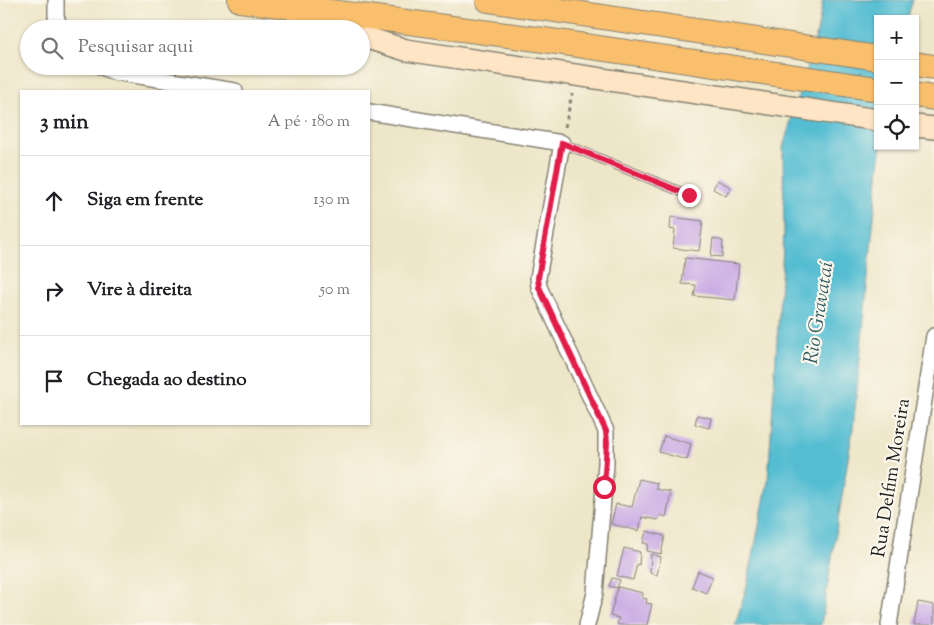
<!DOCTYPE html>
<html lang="pt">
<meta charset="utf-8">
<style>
body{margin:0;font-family:"Sorts Mill Goudy",serif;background:#f2f2f2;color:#202124}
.controls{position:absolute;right:15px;top:15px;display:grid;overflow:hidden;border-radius:0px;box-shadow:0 1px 4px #0004}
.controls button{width:45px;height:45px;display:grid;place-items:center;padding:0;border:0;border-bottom:1px solid #e0e0e0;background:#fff;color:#202124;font:25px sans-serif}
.stop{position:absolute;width:15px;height:15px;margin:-11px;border:4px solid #e11d48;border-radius:50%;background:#fff}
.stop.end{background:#e11d48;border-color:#fff;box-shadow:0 1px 5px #0008}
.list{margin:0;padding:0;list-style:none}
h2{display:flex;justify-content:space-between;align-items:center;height:65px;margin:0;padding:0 20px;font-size:21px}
h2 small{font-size:16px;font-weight:400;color:#757577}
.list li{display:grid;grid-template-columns:32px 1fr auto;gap:15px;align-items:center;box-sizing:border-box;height:90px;padding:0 20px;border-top:1px solid #e0e0e0}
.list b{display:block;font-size:19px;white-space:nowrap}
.list em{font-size:16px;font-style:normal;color:#757577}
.icon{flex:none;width:28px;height:28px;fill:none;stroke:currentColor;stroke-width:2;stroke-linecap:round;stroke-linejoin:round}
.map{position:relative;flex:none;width:934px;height:625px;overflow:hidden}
.search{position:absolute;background:#fff;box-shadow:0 1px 4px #0004;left:20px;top:20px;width:350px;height:55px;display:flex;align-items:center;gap:12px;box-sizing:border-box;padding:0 18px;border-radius:28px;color:#757577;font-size:19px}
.panel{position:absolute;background:#fff;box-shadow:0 1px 4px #0004;left:20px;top:90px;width:350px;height:335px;border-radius:0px}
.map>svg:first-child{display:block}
.water{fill:#55bdd2;stroke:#386c77}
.building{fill:#c2a0e3}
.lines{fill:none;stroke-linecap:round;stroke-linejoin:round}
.service-casing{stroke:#858172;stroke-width:10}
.minor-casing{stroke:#858172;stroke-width:18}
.secondary-casing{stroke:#858172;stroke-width:24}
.primary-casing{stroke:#858172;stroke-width:26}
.path{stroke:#858172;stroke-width:3;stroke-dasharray:4 4;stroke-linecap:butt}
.service{stroke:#fff;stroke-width:8}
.minor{stroke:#fff;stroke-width:15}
.secondary{stroke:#fde5c5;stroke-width:21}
.primary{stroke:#f9bf6d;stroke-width:24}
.route{stroke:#e11d48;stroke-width:6}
.labels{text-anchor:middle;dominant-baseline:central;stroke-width:4.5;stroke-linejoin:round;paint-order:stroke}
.street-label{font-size:19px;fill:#1c1c1c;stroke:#fbf7ec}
.water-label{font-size:20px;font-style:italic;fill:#335c65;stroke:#fbf7ec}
</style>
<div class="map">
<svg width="934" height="625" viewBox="0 0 934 625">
<rect width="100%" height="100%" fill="#fbf7ec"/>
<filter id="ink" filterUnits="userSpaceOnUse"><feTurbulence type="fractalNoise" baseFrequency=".02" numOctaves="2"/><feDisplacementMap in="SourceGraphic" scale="10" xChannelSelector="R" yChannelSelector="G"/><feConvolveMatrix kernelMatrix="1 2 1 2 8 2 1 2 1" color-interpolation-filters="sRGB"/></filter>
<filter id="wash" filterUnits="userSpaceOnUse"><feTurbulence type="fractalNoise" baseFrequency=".0096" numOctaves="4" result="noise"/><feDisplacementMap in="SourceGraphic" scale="20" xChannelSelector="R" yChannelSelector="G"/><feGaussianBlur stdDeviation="1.12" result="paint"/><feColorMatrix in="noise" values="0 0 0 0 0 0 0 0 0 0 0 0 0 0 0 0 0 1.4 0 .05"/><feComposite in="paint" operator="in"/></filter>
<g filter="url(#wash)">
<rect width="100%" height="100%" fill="#eee6c8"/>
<path class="water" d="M 823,0 L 913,0 L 907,19 L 878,19 L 878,146 L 881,146 L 853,428 L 821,625 L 735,625 L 747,586 L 768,481 L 784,233 L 783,148 L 818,28 Z"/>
<g id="blocks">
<path class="building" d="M 717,180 L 731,187 L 726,196 L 713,189 Z
M 671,217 L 703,221 L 699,251 L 673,248 L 675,230 L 670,229 Z
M 713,238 L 723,241 L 722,257 L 711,256 Z
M 685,258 L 739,264 L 735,300 L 694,296 L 696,285 L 682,284 Z
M 697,415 L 711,418 L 709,428 L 695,424 Z
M 664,436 L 691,444 L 687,460 L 659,452 Z
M 639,479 L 657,483 L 656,489 L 671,492 L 666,517 L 660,515 L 658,520 L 642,517 L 639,531 L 611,524 L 616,504 L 632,507 Z
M 646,531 L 665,536 L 661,554 L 647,551 L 648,544 L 643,543 Z
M 624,548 L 640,552 L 639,565 L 637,564 L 633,580 L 617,576 Z
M 651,554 L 661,557 L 657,575 L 650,573 Z
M 698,571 L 713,577 L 706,593 L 692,587 Z
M 612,578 L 620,580 L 617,588 L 609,586 Z
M 618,587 L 643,593 L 642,598 L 647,599 L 646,603 L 652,604 L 647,625 L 620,625 L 617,624 L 619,618 L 610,616 Z
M 918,602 L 934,605 L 934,625 L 914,625 Z"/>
</g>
</g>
<g filter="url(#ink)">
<use href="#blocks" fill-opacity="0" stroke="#858172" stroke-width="1"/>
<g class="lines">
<defs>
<path id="service" d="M 562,143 L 689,195"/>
<path id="minor" d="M 56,0 L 56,16 L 60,29
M 100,66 L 114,72 L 235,91
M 369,112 L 562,143 L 538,278 L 539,287 L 606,431 L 606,464 L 595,593 L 587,625
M 889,625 L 934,336"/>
<path id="secondary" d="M 297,14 L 341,29
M 361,36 L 406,50 L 878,120
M 915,126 L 934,128"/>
<path id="primary" d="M 240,0 L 537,39 L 878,89
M 488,0 L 878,58
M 915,64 L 934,67
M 915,95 L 934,98"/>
</defs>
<use href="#service" class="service-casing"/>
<use href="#minor" class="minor-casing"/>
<use href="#secondary" class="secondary-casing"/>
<use href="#primary" class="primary-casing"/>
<path class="path" d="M 565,127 L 572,94"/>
<use href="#service" class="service"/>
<use href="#minor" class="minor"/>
<use href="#secondary" class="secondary"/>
<use href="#primary" class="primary"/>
</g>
</g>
<g class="lines" filter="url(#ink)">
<path class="route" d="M 604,487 L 607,443 L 606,431 L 539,287 L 538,278 L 562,143 L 689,195"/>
</g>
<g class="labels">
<g class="street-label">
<text transform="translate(892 478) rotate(-81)">Rua Delfim Moreira</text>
</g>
<g class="water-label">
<text transform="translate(820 313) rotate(-81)">Rio Gravataí</text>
</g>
</g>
</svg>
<div class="controls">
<button>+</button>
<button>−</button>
<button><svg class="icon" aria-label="locate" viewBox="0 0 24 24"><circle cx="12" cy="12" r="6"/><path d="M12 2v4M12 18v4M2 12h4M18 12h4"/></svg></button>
</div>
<div class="stop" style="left:604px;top:487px"></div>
<div class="stop end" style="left:689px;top:195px"></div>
<div class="search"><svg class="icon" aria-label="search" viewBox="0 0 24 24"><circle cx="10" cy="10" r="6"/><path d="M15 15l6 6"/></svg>Pesquisar aqui</div>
<section class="panel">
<h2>3 min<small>A pé · 180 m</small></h2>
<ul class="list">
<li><svg class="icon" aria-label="ahead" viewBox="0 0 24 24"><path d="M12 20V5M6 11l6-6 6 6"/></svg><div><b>Siga em frente</b></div><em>130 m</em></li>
<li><svg class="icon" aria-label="right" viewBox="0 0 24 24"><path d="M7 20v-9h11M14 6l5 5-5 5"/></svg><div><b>Vire à direita</b></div><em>50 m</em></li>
<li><svg class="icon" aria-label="arrive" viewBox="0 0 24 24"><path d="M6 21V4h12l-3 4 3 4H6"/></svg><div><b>Chegada ao destino</b></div></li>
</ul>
</section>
</div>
